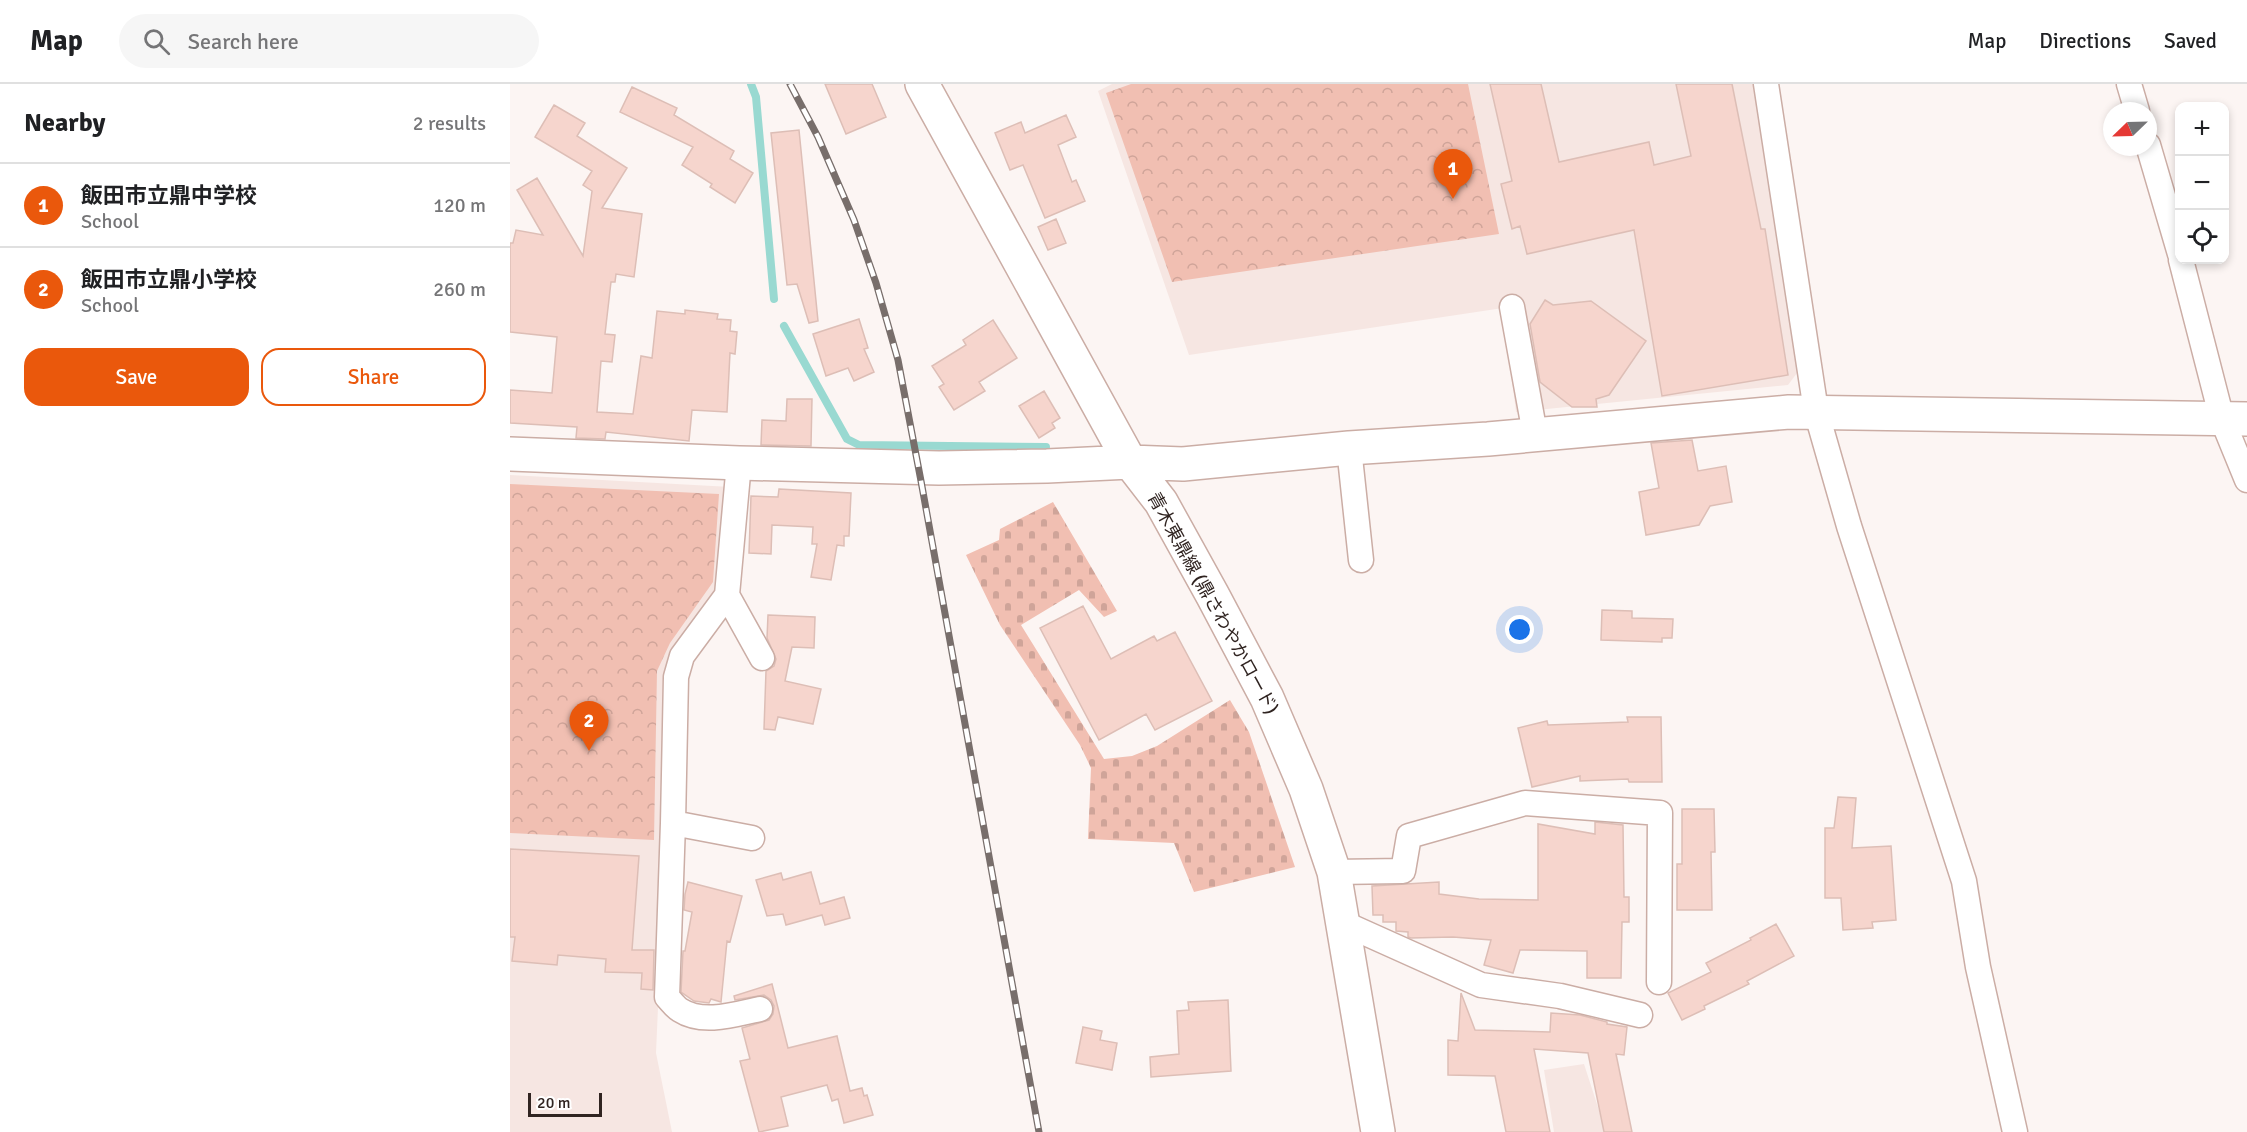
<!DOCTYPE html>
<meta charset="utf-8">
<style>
body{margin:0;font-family:Signika,"Noto Sans JP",sans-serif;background:#f6f6f6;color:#202124}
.controls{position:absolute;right:18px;top:18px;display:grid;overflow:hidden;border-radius:12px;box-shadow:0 3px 9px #0003}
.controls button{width:54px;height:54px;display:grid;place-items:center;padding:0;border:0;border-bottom:2px solid #e0e0e0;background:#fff;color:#202124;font:30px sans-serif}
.compass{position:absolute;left:1593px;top:18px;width:54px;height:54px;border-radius:50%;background:#fff;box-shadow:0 3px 9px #0003;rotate:247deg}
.scale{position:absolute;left:18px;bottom:15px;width:74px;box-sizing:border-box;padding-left:6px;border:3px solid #302421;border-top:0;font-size:16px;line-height:21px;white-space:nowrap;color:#302421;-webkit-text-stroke:4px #fff;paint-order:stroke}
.you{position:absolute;left:1010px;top:546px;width:21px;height:21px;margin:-15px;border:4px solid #fff;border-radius:50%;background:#1a73e8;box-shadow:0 0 0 9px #1a73e833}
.badge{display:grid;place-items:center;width:39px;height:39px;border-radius:50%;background:#ea580c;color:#fff;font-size:20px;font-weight:700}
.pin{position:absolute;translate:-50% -50px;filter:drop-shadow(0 2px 3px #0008)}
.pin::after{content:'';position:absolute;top:32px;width:21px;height:18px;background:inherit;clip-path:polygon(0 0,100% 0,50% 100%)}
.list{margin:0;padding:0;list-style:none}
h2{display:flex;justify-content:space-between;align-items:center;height:78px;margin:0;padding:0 24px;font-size:26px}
h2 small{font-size:20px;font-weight:400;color:#757577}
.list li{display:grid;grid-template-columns:39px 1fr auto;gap:18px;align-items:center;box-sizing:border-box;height:84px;padding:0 24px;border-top:2px solid #e0e0e0}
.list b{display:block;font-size:22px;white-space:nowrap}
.list p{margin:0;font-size:20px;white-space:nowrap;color:#757577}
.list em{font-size:20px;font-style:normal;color:#757577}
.actions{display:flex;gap:12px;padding:18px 24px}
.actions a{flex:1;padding:14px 0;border:2px solid #ea580c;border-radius:18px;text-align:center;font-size:21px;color:#ea580c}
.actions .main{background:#ea580c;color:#fff}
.icon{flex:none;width:33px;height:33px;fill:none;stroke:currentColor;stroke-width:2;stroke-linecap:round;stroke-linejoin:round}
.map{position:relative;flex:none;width:1737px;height:1048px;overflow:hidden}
header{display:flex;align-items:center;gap:36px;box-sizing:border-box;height:84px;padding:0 30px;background:#fff;border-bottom:2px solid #e0e0e0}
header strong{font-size:28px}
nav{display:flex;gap:33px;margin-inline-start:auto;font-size:21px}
.search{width:420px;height:54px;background:#f6f6f6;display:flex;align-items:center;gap:15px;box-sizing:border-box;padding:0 21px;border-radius:33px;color:#757577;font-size:22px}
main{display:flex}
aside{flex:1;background:#fff}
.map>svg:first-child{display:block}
.built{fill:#f6e6e2}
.forest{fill:url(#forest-crowns)}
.cemetery{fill:url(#cemetery-stones)}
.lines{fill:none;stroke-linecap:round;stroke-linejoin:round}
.stream{stroke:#99d9d1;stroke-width:8}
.building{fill:#f6d5cd;stroke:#ddbeb6;stroke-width:1.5}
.street-casing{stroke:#cbada5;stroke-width:27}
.secondary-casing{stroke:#cbada5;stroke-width:36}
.street{stroke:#fff;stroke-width:24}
.secondary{stroke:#fff;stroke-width:33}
.rail-casing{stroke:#786e6b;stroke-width:7}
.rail{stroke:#fff;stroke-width:4.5;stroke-dasharray:14;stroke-linecap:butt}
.labels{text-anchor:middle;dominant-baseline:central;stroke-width:5;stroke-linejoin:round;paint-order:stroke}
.street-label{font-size:18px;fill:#302421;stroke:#fff}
</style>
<header>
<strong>Map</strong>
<div class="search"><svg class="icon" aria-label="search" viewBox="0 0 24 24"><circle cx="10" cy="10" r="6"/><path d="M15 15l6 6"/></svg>Search here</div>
<nav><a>Map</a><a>Directions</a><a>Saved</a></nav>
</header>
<main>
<aside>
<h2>Nearby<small>2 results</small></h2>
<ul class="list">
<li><span class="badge">1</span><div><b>飯田市立鼎中学校</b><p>School</p></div><em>120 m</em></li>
<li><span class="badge">2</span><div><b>飯田市立鼎小学校</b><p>School</p></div><em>260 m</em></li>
</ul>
<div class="actions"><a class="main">Save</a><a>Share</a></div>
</aside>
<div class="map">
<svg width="1737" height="1048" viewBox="0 0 1737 1048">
<defs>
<pattern id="forest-crowns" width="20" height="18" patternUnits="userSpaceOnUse" patternTransform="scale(1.5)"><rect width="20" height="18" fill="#f1bfb2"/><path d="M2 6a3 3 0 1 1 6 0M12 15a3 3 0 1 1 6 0" fill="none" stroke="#cfa499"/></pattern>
<pattern id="cemetery-stones" width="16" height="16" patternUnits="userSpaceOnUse" patternTransform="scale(1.5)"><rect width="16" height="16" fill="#f1bfb2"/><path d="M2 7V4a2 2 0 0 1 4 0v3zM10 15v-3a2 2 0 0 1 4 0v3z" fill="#cfa499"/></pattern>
</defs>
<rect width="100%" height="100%" fill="#fcf5f3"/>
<path class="built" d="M 602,0 L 1245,0 L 1287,289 L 1278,301 L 1006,328 L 993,224 L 679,271 L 588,7 Z
M 0,391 L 221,403 L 212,501 L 167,569 L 156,741 L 146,969 L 162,1048 L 0,1048 Z
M 1074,980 L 1096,1048 L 1044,1048 L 1034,986 Z"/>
<path class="forest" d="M 621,0 L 958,0 L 989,150 L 662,198 L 596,9 Z
M 0,400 L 209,410 L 203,498 L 160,559 L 147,587 L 144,756 L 0,749 Z"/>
<path class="cemetery" d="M 543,418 L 607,527 L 594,533 L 569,506 L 511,541 L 594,675 L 622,672 L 647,662 L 720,616 L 739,648 L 785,783 L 684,808 L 664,759 L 578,755 L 581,684 L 570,661 L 490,541 L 456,471 L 489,456 L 490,445 Z"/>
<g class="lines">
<path class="stream" d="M 241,0 L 246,13 L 264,215
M 274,242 L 337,355 L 349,361 L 536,363"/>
</g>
<path class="building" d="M 315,0 L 362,0 L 376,33 L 336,50 Z
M 980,0 L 1031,0 L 1049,78 L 1139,58 L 1144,81 L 1181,72 L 1166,0 L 1222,0 L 1251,145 L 1255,145 L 1278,291 L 1152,312 L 1124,146 L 1017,170 L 1010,142 L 1002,145 L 991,100 L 1002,97 Z
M 122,3 L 167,24 L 164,31 L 224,67 L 220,75 L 243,89 L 225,119 L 200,103 L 202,100 L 172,81 L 183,63 L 110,28 Z
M 44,21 L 75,39 L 67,52 L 117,84 L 92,124 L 132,130 L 124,193 L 106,190 L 105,198 L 101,198 L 95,250 L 105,251 L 102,278 L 91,277 L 87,328 L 123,330 L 131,272 L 142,274 L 147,227 L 175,230 L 175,226 L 208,230 L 207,235 L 221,236 L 220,247 L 227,248 L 225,270 L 220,269 L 217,328 L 182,326 L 179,357 L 96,348 L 95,355 L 66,354 L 67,343 L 0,339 L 0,306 L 42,309 L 47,253 L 0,248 L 0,159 L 3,159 L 6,146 L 33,151 L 7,106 L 27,94 L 73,172 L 82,107 L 73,101 L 82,87 L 25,53 Z
M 556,31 L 566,53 L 548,61 L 562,98 L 566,96 L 575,117 L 535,134 L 513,81 L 500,86 L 485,49 L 511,38 L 515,49 Z
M 289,46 L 308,237 L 299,239 L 287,200 L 277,201 L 261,49 Z
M 546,135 L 556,159 L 538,166 L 528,143 Z
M 1035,216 L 1043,221 L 1081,217 L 1136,257 L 1099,311 L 1086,315 L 1087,323 L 1062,323 L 1030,298 L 1020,240 Z
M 349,235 L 358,264 L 354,265 L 364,288 L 344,297 L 338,284 L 316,292 L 303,250 Z
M 483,236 L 507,274 L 469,298 L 475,307 L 444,326 L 429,303 L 434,300 L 422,282 L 456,261 L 453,256 Z
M 534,307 L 550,334 L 542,339 L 545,344 L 529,354 L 509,322 Z
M 277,315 L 302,315 L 301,362 L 251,361 L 252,336 L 276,337 Z
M 1182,356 L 1188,387 L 1216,382 L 1222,418 L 1200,422 L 1189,441 L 1136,451 L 1129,408 L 1149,404 L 1141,359 Z
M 269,405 L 341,409 L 339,452 L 334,452 L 334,462 L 327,461 L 321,496 L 301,493 L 307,460 L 302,460 L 303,443 L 262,441 L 261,470 L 239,469 L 241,412 L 268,413 Z
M 573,522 L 601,575 L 644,552 L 647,557 L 665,548 L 702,617 L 645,646 L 636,630 L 589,656 L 530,544 Z
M 1092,526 L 1122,527 L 1122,534 L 1163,535 L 1162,554 L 1152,554 L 1152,558 L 1091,556 Z
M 258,531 L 305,533 L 304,564 L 282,563 L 275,597 L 311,605 L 303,640 L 268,633 L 265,646 L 254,645 L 256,587 L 264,582 L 266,575 L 257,554 Z
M 1117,633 L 1151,633 L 1152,698 L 1119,698 L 1118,695 L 1070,697 L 1070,692 L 1022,703 L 1008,644 L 1037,637 L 1038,641 L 1118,638 Z
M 1328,713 L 1346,714 L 1342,764 L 1381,762 L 1386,836 L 1362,838 L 1363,844 L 1333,846 L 1331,814 L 1315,814 L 1315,744 L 1324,744 Z
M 1172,725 L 1204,725 L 1205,768 L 1201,768 L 1202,826 L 1167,826 L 1167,780 L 1172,780 Z
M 1085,738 L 1113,741 L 1114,813 L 1119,813 L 1119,838 L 1112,838 L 1111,894 L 1077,894 L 1077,867 L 1010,866 L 1003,889 L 974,881 L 981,856 L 943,853 L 901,854 L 898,853 L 898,848 L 886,847 L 886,838 L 873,838 L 873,831 L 863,831 L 862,802 L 929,798 L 929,810 L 969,815 L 1028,816 L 1028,740 L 1085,750 Z
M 0,765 L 129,772 L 122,866 L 144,866 L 143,906 L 131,905 L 132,889 L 95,888 L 96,875 L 48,871 L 47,881 L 2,877 L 5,853 L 0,853 Z
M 301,788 L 310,820 L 334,813 L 340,834 L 315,841 L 312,831 L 276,841 L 273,830 L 257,832 L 246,796 L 271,789 L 273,796 Z
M 178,798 L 232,812 L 220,858 L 217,857 L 211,918 L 201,915 L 199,919 L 184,917 L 171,908 L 173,867 L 175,867 L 182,828 L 174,826 L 175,810 Z
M 1266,840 L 1284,872 L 1237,897 L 1239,900 L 1194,922 L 1195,925 L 1172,936 L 1158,909 L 1201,888 L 1196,879 L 1241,856 L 1240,854 Z
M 262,900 L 278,964 L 327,952 L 340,1007 L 352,1004 L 354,1012 L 357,1011 L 363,1031 L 334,1039 L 328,1015 L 322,1017 L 317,1001 L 271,1013 L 278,1042 L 249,1048 L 230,977 L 240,975 L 232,944 L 259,936 L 263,930 L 264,922 L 261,916 L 254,911 L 225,916 L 224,912 Z
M 951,909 L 965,946 L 1040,948 L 1041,929 L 1070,931 L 1097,938 L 1097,940 L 1117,943 L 1114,971 L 1106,970 L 1122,1048 L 1094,1048 L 1078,969 L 1024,965 L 1040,1048 L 996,1048 L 985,992 L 938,991 L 938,956 L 948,957 Z
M 718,916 L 721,987 L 641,993 L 640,973 L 669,970 L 667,927 L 679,926 L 678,918 Z
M 573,943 L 592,947 L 590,956 L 607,959 L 602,986 L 566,979 Z"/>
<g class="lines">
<defs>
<path id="street" d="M 1256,0 L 1306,327 L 1339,442 L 1454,797 L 1468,883 L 1505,1048
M 1619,0 L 1627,27
M 1638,61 L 1670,170
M 1671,176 L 1712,335 L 1737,396
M 1002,223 L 1025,350
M 839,364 L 851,476
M 229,379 L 217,511 L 172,572 L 166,593 L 163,739 L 157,913 C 161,917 165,923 170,926 C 193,941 226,930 250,925
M 217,511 L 252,574
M 163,739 L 242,754
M 824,788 L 893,787 L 899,752 L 1015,719 L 1150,729 L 1149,898
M 833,839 L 971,901 L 1050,912 L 1130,931"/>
<path id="secondary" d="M 412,0 L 620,378 L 651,418 L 703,512 L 757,614 L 796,705 L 824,788 L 868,1048
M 0,370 L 229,379 L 429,384 L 537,382 L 620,378 L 673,380 L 839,364 L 978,355 L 1279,328 L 1737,335"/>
</defs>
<use href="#street" class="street-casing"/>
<use href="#secondary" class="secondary-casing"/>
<use href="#street" class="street"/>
<use href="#secondary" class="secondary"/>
<defs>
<path id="rail" d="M 280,0 L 308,53 L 344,136 L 366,199 L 388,276 L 411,397 L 529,1048"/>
</defs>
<use href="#rail" class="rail-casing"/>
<use href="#rail" class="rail"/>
</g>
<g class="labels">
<g class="street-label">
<text transform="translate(703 519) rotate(61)">青木東鼎線 (鼎さわやかロード)</text>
</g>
</g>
</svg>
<div class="controls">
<button>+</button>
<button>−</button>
<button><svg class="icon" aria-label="locate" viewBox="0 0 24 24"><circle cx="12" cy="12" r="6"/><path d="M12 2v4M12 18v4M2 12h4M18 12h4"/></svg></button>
</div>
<svg class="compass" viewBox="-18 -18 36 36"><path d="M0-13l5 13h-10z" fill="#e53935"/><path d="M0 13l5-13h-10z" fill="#757577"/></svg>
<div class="scale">20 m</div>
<div class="you"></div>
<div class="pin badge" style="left:943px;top:115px">1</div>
<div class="pin badge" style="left:79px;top:667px">2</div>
</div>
</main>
